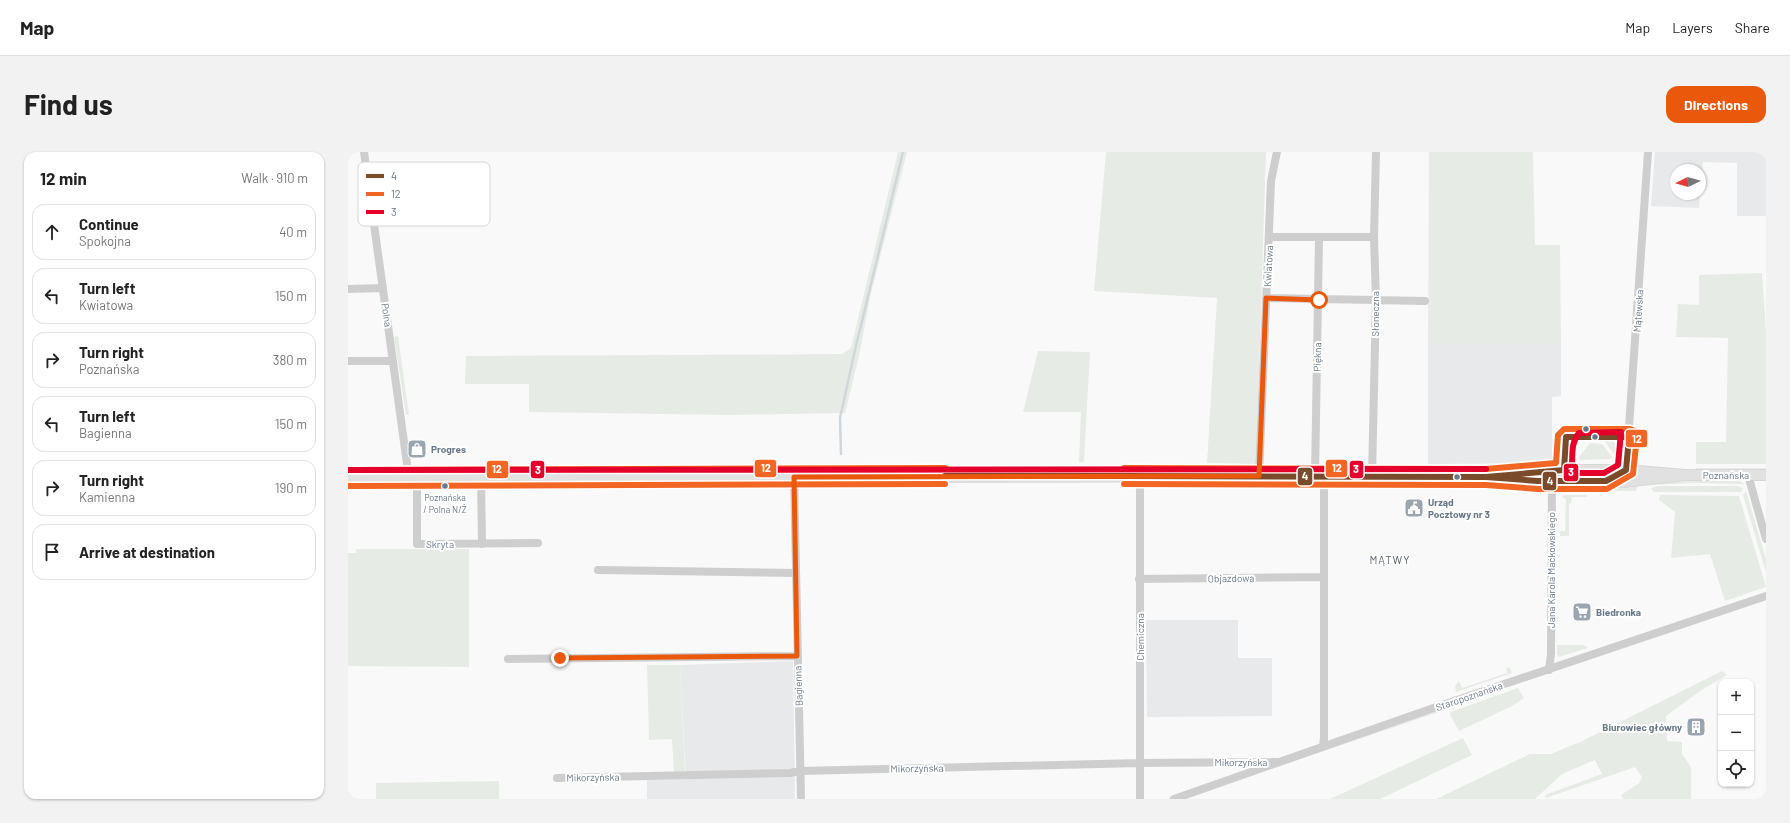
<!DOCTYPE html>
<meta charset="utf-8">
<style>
body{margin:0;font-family:Barlow,sans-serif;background:#f2f2f2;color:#222}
.controls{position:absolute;right:12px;bottom:12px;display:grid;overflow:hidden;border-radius:8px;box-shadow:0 1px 3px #0004}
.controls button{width:36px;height:36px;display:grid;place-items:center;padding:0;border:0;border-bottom:1px solid #e0e0e0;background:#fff;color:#222;font:20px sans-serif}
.compass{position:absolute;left:1322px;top:12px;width:36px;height:36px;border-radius:50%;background:#fff;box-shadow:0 1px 3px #0004;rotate:265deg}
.stop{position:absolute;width:12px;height:12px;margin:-9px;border:3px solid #ea580c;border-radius:50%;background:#fff}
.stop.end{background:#ea580c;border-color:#fff;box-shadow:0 1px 4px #0008}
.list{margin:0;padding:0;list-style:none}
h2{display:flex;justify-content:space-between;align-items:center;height:52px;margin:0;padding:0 16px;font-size:17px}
h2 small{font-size:13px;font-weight:400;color:#767676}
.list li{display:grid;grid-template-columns:26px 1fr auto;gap:12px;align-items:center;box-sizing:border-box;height:56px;margin:0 8px 8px;padding:0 8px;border:1px solid #e0e0e0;border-radius:12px}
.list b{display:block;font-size:15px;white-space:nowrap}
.list p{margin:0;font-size:13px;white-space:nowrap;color:#767676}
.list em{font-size:13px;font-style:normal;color:#767676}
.icon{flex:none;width:22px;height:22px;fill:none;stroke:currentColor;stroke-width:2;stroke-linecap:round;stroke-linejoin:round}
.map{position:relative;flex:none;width:1418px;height:647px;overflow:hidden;border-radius:12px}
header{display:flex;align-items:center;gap:24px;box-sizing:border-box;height:56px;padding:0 20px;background:#fff;border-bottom:1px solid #e0e0e0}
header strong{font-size:19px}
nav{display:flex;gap:22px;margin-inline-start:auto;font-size:14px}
.intro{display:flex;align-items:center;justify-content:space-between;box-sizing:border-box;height:96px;padding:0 24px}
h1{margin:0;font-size:28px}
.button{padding:10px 18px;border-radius:12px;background:#ea580c;color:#fff;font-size:14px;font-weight:700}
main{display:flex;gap:24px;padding:0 24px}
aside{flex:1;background:#fff;border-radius:12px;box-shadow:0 1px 3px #0004}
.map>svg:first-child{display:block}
.built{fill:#e7e9ea}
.green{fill:#e7ebe6}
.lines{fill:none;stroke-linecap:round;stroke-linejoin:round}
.stream{stroke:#d0d6da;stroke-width:2.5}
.major-casing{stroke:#d6d7d7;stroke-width:12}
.minor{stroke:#cececf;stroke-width:8}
.major{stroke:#e1e1e2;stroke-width:10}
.bus-1-casing{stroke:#fff;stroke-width:9}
.bus-2-casing{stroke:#fff;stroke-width:9}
.bus-3-casing{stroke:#fff;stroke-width:9}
.bus-1{stroke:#7a4b2a;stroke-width:6}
.bus-2{stroke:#f26522;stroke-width:6}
.bus-3{stroke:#e4002b;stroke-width:6}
.route{stroke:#ea580c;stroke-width:5}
.bus-dot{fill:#697888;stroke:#fff;stroke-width:1.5}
.labels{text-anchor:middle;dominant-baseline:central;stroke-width:4;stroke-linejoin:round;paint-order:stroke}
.bus-label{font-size:9px;fill:#697888;stroke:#fff}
.street-label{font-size:10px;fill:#697888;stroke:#fff}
.poi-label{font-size:10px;font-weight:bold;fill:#697888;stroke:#fff;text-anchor:start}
.neighbourhood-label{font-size:11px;letter-spacing:1px;fill:#57616d;stroke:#fff}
.key{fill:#fff;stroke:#d2d6db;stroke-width:1}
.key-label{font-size:11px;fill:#697888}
.line-badge{stroke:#fff;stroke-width:1.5}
.badge-label{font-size:11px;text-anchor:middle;font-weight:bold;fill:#fff}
</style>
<header>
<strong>Map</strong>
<nav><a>Map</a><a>Layers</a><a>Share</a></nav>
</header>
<div class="intro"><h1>Find us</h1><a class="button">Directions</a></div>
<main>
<aside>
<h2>12 min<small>Walk · 910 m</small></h2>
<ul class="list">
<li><svg class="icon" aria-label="ahead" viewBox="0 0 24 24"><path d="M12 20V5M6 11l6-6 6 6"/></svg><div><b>Continue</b><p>Spokojna</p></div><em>40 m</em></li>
<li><svg class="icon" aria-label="left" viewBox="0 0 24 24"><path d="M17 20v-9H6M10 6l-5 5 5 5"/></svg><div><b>Turn left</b><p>Kwiatowa</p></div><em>150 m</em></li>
<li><svg class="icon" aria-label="right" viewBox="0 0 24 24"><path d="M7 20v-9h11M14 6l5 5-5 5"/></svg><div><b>Turn right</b><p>Poznańska</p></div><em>380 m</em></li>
<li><svg class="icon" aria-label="left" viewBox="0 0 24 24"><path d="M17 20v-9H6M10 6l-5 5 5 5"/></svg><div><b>Turn left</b><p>Bagienna</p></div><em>150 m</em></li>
<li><svg class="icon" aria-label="right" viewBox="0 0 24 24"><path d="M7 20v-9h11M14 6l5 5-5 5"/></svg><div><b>Turn right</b><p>Kamienna</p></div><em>190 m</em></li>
<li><svg class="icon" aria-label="arrive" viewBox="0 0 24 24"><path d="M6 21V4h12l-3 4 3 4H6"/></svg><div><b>Arrive at destination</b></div></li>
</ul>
</aside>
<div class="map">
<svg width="1418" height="647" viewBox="0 0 1418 647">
<rect width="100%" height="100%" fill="#f9f9f9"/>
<path class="built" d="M 1307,0 L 1418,0 L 1418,64 L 1389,64 L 1389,11 L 1355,10 L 1352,40 L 1352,18 L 1328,18 L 1328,42 L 1352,42 L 1351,56 L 1303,54 Z
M 1080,192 L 1213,192 L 1213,244 L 1204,245 L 1204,311 L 1080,312 Z
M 798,468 L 890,468 L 890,506 L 924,506 L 924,564 L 799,565 Z
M 445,509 L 447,647 L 299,647 L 299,628 L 338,627 L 332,513 Z"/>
<path class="green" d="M 550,0 L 559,0 L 523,141 L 511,204 L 497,261 L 380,263 L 181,260 L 181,232 L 117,232 L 118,204 L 494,202 L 503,196 Z
M 758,0 L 918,0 L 908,312 L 859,311 L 869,146 L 746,139 Z
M 1081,0 L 1185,0 L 1187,93 L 1212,93 L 1213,192 L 1080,192 Z
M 1414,121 L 1418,180 L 1418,312 L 1348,312 L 1348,290 L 1378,290 L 1380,186 L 1328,185 L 1330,152 L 1351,153 L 1351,123 Z
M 50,184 L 61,263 L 58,263 L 46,185 Z
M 690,199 L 742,200 L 736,310 L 731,310 L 733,260 L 675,260 Z
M 1256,288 C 1269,288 1276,295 1274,308 L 1270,308 Z
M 1242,291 L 1254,292 L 1264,305 L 1263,307 L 1232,308 L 1231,305 Z
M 1348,316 L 1418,316 L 1418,318 L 1348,319 Z
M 1346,329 L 1391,329 L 1397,332 L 1347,331 L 1301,333 L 1299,331 Z
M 1290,332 L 1288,339 L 1217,339 L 1207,341 L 1211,335 L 1216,334 Z
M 1311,334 L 1389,334 L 1395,336 L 1393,340 L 1306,340 L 1303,336 Z
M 1398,339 L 1418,407 L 1418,420 L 1395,343 Z
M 1215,343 L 1239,343 L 1239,345 L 1224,345 L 1223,351 L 1221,352 L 1221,384 L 1212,384 L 1212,379 L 1217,379 L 1218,347 L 1215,346 Z
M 1312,343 L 1391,344 L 1418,435 L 1377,449 L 1362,402 L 1323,406 L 1327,360 L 1311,348 Z
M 8,397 L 121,397 L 121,515 L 0,514 L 0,401 L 8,401 Z
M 1209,493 L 1236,493 L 1240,496 L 1211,505 L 1209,502 Z
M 299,513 L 332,513 L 337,619 L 326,620 L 324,587 L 301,588 Z
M 1158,515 L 1162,516 L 1164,521 L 1108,540 L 1107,534 L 1111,529 L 1114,536 L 1159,521 Z
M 1374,519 L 1379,523 L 1352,539 L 1318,564 L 1319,589 L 1334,590 L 1334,602 L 1343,615 L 1343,647 L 1275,647 L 1273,643 L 1291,631 L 1294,625 L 1287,615 L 1198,646 L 1197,643 L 1254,622 L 1247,608 L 1214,622 L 1187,647 L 1088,647 L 1182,602 L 1203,602 L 1232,590 Z
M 1170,536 L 1176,546 L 1164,554 L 1111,579 L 1102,563 L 1102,560 Z
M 1091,557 L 1094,559 L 917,619 L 918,617 Z
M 1115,586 L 1124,603 L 1032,647 L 982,647 Z
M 151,629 L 151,647 L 28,647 L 28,631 Z"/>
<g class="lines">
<path class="stream" d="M 493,302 L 492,266 L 507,198 L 555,0"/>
<defs>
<path id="major" d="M 1162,322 L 1216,318 L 1278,318 L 1337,323 L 1418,323
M 0,326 L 1040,324 L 1138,325 L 1190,329 L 1275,330 L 1337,323"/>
</defs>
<use href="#major" class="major-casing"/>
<path class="minor" d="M 16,0 L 61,326
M 922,85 L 1026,85
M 0,137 L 35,136
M 918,146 L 1077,149
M 0,209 L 45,209
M 1400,323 L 1418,387
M 911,324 L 923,29 L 929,0
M 967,324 L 971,86
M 1024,324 L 1028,148 L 1026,85 L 1028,0
M 133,325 L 134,392
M 446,325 L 453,647
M 69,326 L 69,392 L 190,391
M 1259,329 L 1278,318 L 1300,0
M 250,418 L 448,421
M 791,427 L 976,425
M 160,507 L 449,504
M 1201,518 L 1203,502 L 1204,324
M 975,594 L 976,586 L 976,324
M 209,626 L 442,621 L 452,619 L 792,611 L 929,610
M 792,647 L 792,324
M 826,647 L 1094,553 L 1418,444"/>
<use href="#major" class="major"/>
<defs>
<path id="bus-1" d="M 1218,285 L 1281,285 L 1278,318 L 1258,329 L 1190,329 L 1138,325 L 1216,318 Z
M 597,324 L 776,324
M 597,324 L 776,324
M 776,324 L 1138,325"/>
<path id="bus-2" d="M 776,316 L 1138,317 L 1208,311 L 1210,283 L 1216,277 L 1282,277 L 1287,279 L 1289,284 L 1285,322 L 1259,337 L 1190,337 L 1138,333 L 776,332
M 0,318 L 597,316
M 0,334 L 597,332"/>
<path id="bus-3" d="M 1273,280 L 1270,313 L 1256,321 L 1223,321 C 1226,307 1221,293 1231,281 Z
M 0,318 L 1138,317"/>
</defs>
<use href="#bus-1" class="bus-1-casing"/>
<use href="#bus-2" class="bus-2-casing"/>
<use href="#bus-3" class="bus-3-casing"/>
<use href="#bus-1" class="bus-1"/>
<use href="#bus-2" class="bus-2"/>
<use href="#bus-3" class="bus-3"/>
</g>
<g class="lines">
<path class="route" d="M 212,506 L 449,504 L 446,325 L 911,324 L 918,146 L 971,148"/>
</g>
<defs>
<symbol id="shop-square" viewBox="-11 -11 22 22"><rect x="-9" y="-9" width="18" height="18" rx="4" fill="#9ba5b0" stroke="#fff"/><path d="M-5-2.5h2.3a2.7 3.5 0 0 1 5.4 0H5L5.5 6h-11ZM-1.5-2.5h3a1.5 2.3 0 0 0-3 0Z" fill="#fff"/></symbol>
<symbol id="civic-square" viewBox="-11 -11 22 22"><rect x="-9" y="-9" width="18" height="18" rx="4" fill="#9ba5b0" stroke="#fff"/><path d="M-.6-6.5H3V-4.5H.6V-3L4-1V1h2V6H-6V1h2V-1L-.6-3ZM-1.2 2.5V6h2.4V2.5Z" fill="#fff"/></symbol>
<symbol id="supermarket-square" viewBox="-11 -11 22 22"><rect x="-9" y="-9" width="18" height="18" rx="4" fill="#9ba5b0" stroke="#fff"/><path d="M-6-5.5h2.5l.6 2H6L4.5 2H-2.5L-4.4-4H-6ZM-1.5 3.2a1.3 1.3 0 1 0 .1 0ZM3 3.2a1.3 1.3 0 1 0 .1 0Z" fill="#fff"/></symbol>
<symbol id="building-square" viewBox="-11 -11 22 22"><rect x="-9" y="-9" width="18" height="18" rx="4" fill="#9ba5b0" stroke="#fff"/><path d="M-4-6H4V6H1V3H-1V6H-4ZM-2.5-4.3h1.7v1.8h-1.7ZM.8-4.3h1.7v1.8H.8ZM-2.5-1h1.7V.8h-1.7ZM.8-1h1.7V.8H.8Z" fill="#fff"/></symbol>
</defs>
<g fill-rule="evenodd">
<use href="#shop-square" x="58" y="286" width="22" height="22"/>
<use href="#civic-square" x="1055" y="345" width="22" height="22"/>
<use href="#supermarket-square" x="1223" y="449" width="22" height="22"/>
<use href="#building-square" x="1337" y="564" width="22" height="22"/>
</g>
<g class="bus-dot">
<circle cx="1238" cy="277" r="3.5"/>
<circle cx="1247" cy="285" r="3.5"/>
<circle cx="1109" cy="325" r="3.5"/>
<circle cx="97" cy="334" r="3.5"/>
</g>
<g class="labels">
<g class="bus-label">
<text x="97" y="345">Poznańska<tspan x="97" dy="12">/ Polna N/Ż</tspan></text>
</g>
<g class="street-label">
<text transform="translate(920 114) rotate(-87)">Kwiatowa</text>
<text transform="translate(1290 159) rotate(-86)">Mątewska</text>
<text transform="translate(1027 162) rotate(-90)">Słoneczna</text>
<text transform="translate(39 163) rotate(82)">Polna</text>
<text transform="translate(969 205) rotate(-89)">Piękna</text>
<text x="1378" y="323">Poznańska</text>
<text x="92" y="392">Skryta</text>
<text transform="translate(1203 418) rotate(-90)">Jana Karola Maćkowskiego</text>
<text transform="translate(883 426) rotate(-1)">Objazdowa</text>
<text transform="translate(792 485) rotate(-90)">Chemiczna</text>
<text transform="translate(450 534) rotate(-92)">Bagienna</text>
<text transform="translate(1121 544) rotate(-19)">Staropoznańska</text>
<text x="893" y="610">Mikorzyńska</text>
<text transform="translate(569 616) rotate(-1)">Mikorzyńska</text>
<text transform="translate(245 625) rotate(-1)">Mikorzyńska</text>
</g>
<g class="poi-label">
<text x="83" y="297">Progres</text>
<text x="1080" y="350">Urząd<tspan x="1080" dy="12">Pocztowy nr 3</tspan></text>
<text x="1248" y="460">Biedronka</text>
<text x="1334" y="575" text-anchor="end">Biurowiec główny</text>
</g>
<g class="neighbourhood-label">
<text x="1042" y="407">MĄTWY</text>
</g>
</g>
<rect x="10" y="10" width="132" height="64" rx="6" class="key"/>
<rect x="18" y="22" width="18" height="4" fill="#7a4b2a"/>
<rect x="18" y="40" width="18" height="4" fill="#f26522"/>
<rect x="18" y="58" width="18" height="4" fill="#e4002b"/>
<g class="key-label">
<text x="43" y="28">4</text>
<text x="43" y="46">12</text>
<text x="43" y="64">3</text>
</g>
<g class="line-badge">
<rect x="1277" y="277" width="23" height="19" rx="4" fill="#f26522"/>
<rect x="977" y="307" width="23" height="19" rx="4" fill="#f26522"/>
<rect x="406" y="307" width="23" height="19" rx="4" fill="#f26522"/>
<rect x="1001" y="308" width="15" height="19" rx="4" fill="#e4002b"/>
<rect x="138" y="308" width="23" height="19" rx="4" fill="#f26522"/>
<rect x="182" y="308" width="15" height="19" rx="4" fill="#e4002b"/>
<rect x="1215" y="311" width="16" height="19" rx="4" fill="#e4002b"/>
<rect x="949" y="315" width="16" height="19" rx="4" fill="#7a4b2a"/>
<rect x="1194" y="319" width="15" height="20" rx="4" fill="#7a4b2a"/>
</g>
<g class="badge-label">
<text x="1289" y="291">12</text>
<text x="989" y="320">12</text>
<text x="418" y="320">12</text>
<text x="1008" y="321">3</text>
<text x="149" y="321">12</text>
<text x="190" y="322">3</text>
<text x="1223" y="324">3</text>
<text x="957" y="328">4</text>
<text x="1202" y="333">4</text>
</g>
</svg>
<div class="controls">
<button>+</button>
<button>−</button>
<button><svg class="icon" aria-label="locate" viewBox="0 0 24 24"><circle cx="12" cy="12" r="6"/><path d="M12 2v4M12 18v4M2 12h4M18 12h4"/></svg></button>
</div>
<svg class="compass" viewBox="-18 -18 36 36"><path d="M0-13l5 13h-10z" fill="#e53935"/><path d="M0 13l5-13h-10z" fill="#767676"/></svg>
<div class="stop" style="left:971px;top:148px"></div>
<div class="stop end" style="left:212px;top:506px"></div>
</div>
</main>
